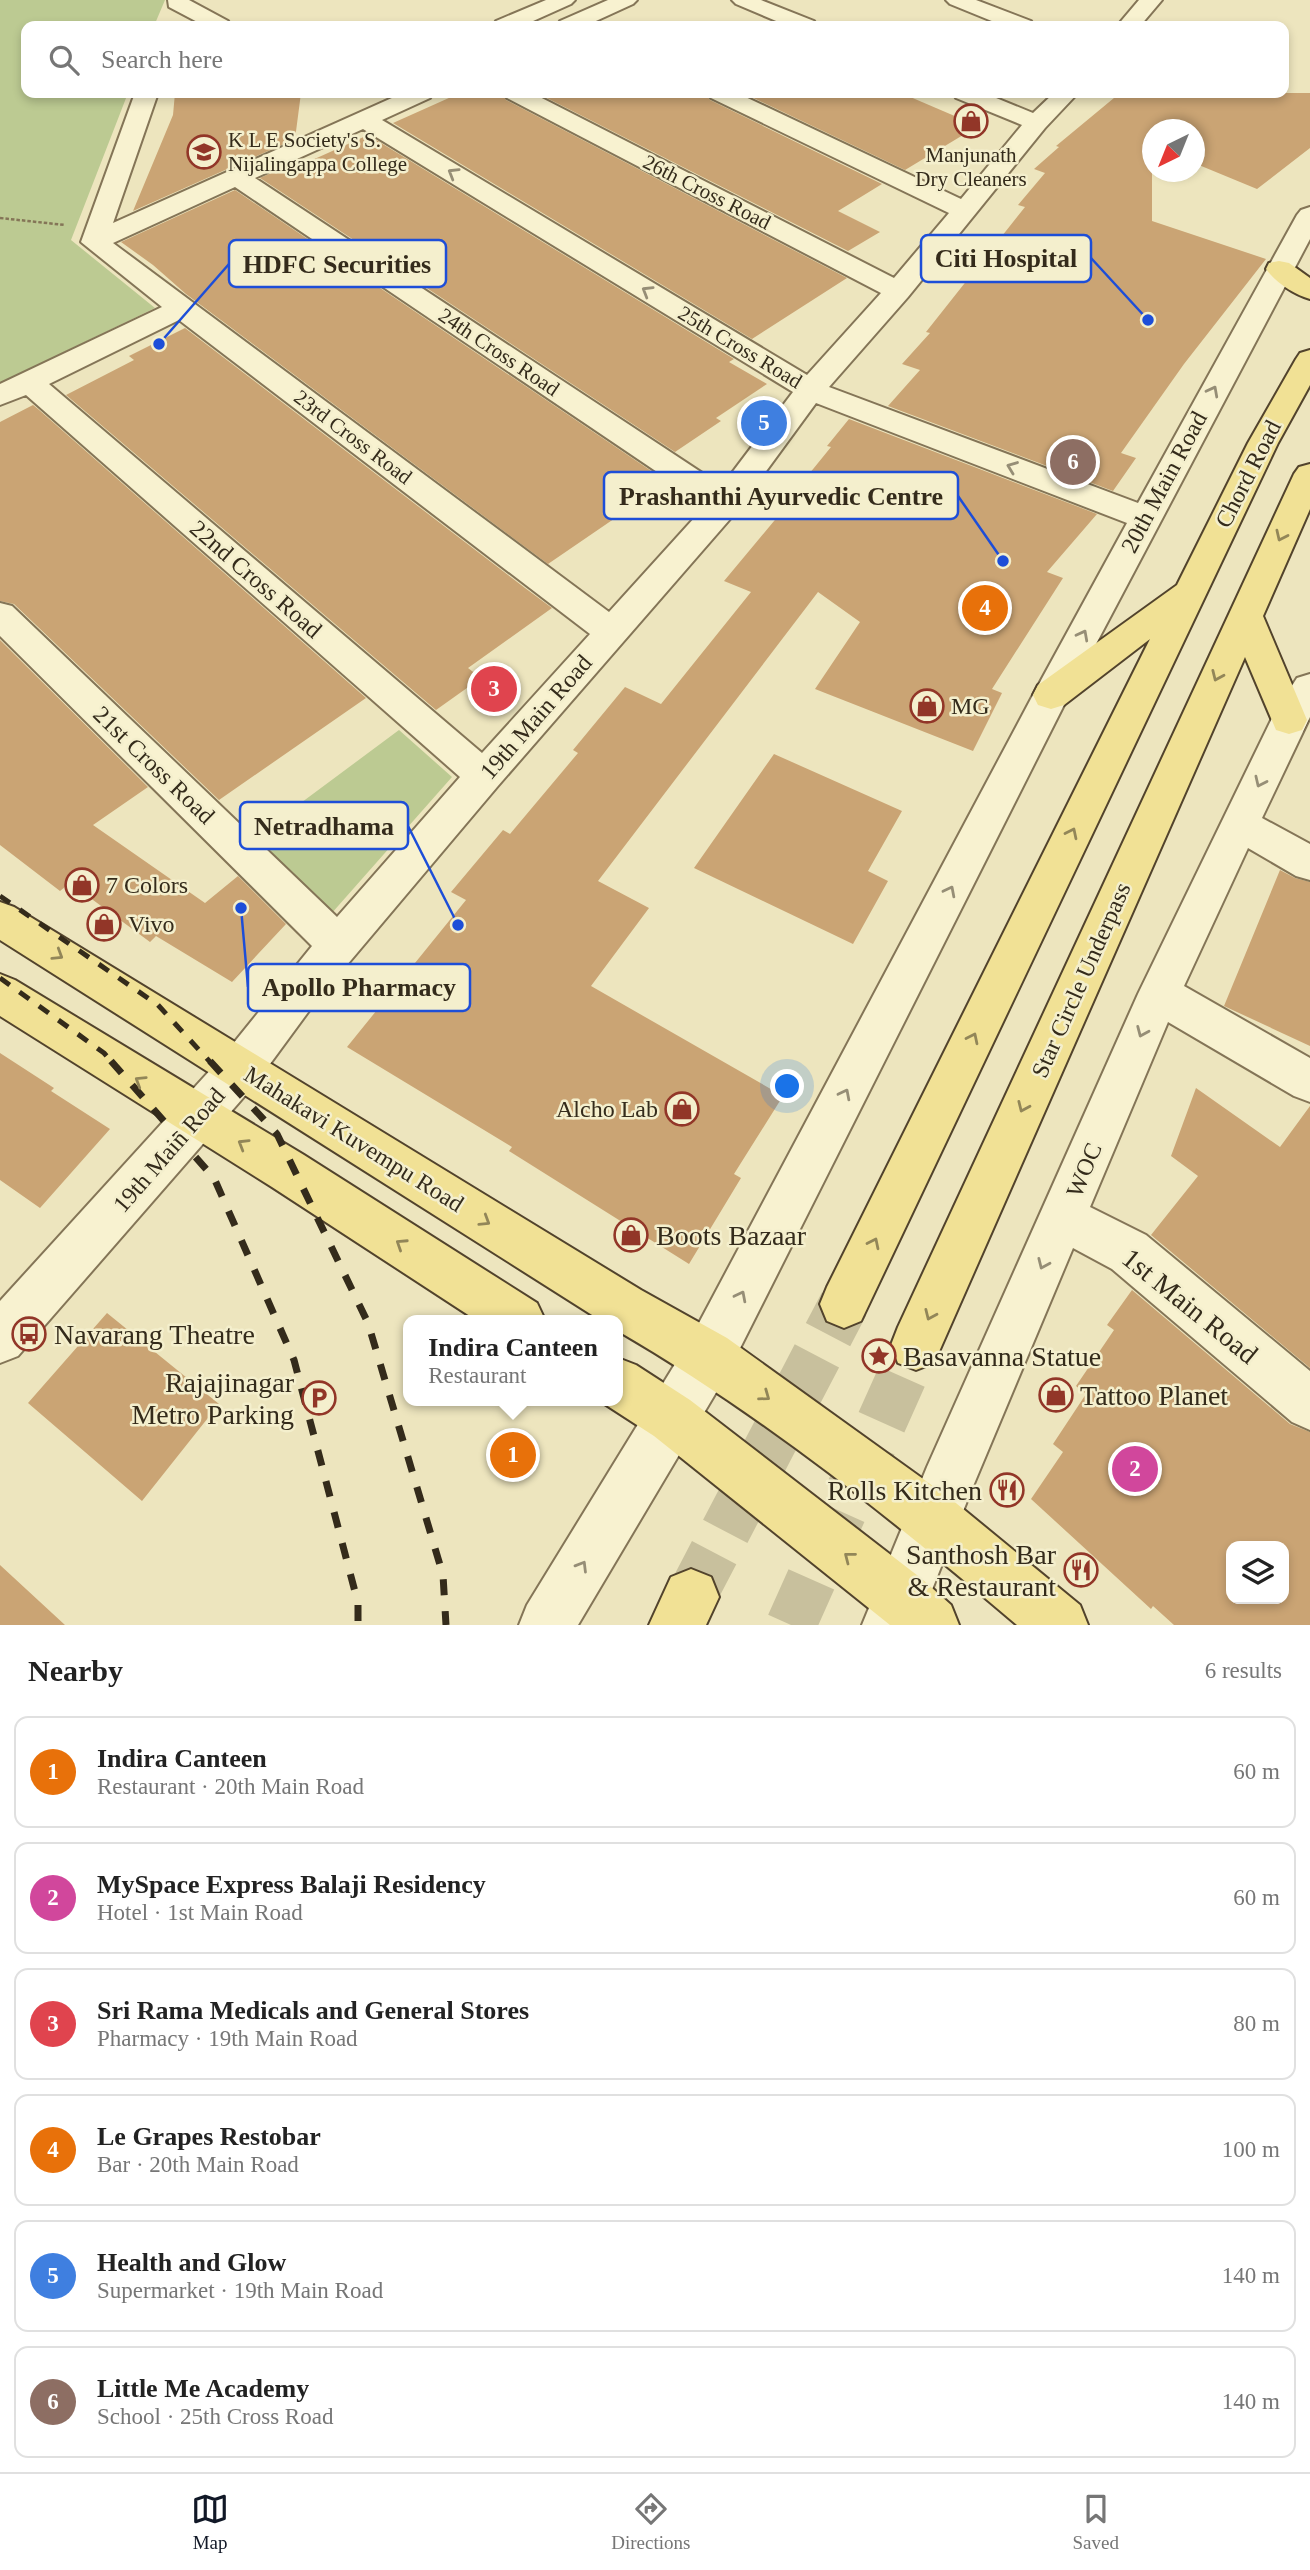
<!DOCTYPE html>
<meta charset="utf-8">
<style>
body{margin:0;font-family:"Times New Roman",serif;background:#f2f2f2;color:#222}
.controls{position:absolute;right:21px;bottom:21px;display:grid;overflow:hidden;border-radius:14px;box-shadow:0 4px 10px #0003}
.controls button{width:63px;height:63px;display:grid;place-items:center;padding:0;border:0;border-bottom:2px solid #e0e0e0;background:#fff;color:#222;font:35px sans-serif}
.compass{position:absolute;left:1142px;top:119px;width:63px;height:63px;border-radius:50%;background:#fff;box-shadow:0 4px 10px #0003;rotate:223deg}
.you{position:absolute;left:788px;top:1087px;width:24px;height:24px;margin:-18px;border:5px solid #fff;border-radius:50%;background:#1a73e8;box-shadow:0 0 0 10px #1a73e833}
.badge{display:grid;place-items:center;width:46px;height:46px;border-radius:50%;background:#111827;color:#fff;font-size:23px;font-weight:700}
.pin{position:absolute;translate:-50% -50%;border:4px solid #fff;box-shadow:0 2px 7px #0006}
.popup{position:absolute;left:403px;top:1315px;width:220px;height:91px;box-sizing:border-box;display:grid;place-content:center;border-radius:14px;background:#fff;filter:drop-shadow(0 2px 5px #0005);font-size:23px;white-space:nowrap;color:#767676}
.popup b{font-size:26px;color:#222}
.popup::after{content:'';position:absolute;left:50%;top:100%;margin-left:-14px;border:14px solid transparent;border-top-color:#fff}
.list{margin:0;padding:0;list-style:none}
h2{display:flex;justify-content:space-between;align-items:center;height:91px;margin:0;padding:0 28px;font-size:30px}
h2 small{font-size:23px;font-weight:400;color:#767676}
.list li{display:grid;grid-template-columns:46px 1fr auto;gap:21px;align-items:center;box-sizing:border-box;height:112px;margin:0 14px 14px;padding:0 14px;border:2px solid #e0e0e0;border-radius:14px}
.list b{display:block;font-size:26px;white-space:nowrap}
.list p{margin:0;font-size:23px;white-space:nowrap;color:#767676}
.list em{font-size:23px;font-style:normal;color:#767676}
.icon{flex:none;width:38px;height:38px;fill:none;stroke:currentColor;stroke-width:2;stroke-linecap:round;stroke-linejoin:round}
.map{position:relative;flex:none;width:1310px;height:1625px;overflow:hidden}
.search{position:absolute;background:#fff;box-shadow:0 4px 10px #0003;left:21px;right:21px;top:21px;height:77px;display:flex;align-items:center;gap:18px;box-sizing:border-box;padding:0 24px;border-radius:14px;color:#767676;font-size:26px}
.sheet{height:847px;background:#fff}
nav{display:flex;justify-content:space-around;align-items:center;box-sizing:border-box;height:98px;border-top:2px solid #e0e0e0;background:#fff;font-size:19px;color:#767676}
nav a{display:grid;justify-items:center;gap:4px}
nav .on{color:#111827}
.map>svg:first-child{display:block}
.green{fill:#bcca92}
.building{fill:#caa474;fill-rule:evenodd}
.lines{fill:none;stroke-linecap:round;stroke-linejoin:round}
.major-tunnel{stroke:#c8c09d;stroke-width:50;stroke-dasharray:50 24;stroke-linecap:butt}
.minor-casing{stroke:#847557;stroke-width:4}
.major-casing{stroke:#52432c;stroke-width:4}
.path{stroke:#847557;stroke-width:2.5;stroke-dasharray:3.5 2;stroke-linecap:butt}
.minor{fill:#f8f2d0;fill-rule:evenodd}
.major{fill:#f1e195;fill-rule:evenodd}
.rail-far1{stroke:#342b1b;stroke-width:5;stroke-dasharray:12 12;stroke-linecap:butt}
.rail{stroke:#342b1b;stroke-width:7;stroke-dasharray:16 16;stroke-linecap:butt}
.oneway{stroke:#968e76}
.oneway2{stroke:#928658}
.labels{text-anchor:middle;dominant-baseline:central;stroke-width:5;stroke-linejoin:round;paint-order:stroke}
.far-poi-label{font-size:21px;fill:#342b1b;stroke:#f4efcd;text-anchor:start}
.far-street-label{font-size:21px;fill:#342b1b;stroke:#f4efcd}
.street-label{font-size:24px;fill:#342b1b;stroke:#f4efcd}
.poi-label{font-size:24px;fill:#342b1b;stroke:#f4efcd;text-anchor:start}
.near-poi-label{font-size:28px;fill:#342b1b;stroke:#f4efcd;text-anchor:start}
.near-street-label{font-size:28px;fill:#342b1b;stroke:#f4efcd}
.leader{fill:none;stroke:#1d4ed8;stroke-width:2.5}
.callout-dot{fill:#1d4ed8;stroke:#f4efcd;stroke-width:2.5}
.callout{fill:#f4efcd;stroke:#1d4ed8;stroke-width:2.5}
.callout-label{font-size:26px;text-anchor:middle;font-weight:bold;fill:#342b1b}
</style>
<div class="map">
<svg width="1310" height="1625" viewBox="0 0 1310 1625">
<rect width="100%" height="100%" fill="#ede5be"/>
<path class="green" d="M 0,0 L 165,0 L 154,26 L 26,26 L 26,93 L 128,93 L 71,240 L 155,308 L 0,383 Z
M 399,730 L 452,777 L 331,914 L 251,840 Z"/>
<path class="building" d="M 175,93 L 301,93 L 295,139 L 133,211 L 173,115 Z
M 460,93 L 501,93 L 506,100 L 847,278 L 752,339 L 393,123 Z
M 537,93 L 705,93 L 710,100 L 882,184 L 838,211 L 880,232 L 848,251 Z
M 743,93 L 901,93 L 978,126 L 905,170 Z
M 1120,93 L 1310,93 L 1310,148 L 1257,189 L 1194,163 L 1194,130 L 1152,130 L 1152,221 L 1266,259 L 1184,364 L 1121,453 L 1136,458 L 1113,491 L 888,406 L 920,370 L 902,364 L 930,333 L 926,332 L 1025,207 L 1018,205 L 1045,173 L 1034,169 L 1059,147 L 1056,146 Z
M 368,135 L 734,359 L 729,362 L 767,384 L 716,418 L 721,421 L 675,452 L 260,178 L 291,164 L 290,170 Z
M 235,190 L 672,485 L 629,515 L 624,512 L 548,564 L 186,294 L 153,265 L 121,242 Z
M 185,328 L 525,588 L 552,608 L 468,668 L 481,678 L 436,710 L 66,395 L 134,360 L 129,356 Z
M 33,405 L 38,409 L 366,698 L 219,800 L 14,604 L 0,601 L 0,422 Z
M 849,419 L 1097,514 L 1047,572 L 1063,578 L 992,689 L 1002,693 L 973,751 L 815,689 L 860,622 L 818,592 L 598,881 L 649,908 L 591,986 L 783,1096 L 734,1174 L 741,1178 L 689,1264 L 509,1151 L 512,1147 L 347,1047 L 466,900 L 451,892 L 503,830 L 510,834 L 578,753 L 573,750 L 625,687 L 661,704 L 751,592 L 724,581 L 799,491 L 796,490 L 831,447 L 827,446 Z
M 0,640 L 148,787 L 93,825 L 205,903 L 238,876 L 286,924 L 232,982 L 156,936 L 150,942 L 70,883 L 60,891 L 0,845 Z
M 774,754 L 902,811 L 868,871 L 888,881 L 853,944 L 694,868 Z
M 1280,870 L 1295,878 L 1310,882 L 1310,1046 L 1224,1006 Z
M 0,1053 L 54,1088 L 51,1091 L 110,1129 L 40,1208 L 0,1180 Z
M 1196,1088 L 1280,1147 L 1310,1106 L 1310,1368 L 1151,1235 L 1198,1176 L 1171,1156 Z
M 1132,1290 L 1290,1424 L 1310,1432 L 1310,1625 L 1174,1625 L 1153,1606 L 1151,1609 L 1031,1499 L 1063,1452 L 1053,1444 L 1086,1394 L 1076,1386 L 1114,1330 L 1107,1325 ZM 1231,1546 L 1284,1546 L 1284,1599 L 1231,1599 Z
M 107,1313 L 219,1404 L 142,1501 L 28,1403 Z
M 0,1565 L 65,1625 L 0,1625 Z"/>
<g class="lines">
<path class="major-tunnel" d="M 691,1597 L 844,1304
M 791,1625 L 916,1345"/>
<defs>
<path id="minor" d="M 168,0 L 189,0 L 228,21 L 231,26 L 205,26 L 169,7 Z
M 546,0 L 575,0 L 571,4 L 522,26 L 493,26 L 496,21 Z
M 608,0 L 637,0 L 633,4 L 585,26 L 557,26 L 560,21 Z
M 732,0 L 761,0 L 814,21 L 817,26 L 788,26 L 736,4 Z
M 946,0 L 976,0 L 1031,21 L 1034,26 L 1004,26 L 950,4 Z
M 1139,0 L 1162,0 L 1140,26 L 1117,26 Z
M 135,93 L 158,93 L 113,223 L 403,93 L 433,93 L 430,98 L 382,120 L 807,375 L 881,293 L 507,98 L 504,93 L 532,93 L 894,278 L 949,213 L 711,98 L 708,93 L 737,93 L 961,199 L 1022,125 L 956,98 L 953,93 L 984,93 L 1033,113 L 1054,93 L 1078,93 L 1045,128 L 908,297 L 829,387 L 1138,503 L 1297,215 L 1301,210 L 1310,207 L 1310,239 L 1069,695 L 727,1374 L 578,1625 L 519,1625 L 527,1605 L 691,1338 L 1033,695 L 1127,523 L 816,403 L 737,511 L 497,787 L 314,1004 L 256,1083 L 18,1356 L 0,1363 L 0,1301 L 224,1055 L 312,946 L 0,636 L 0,603 L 12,606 L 337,917 L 460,777 L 26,395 L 0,405 L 0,384 L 162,307 L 81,242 ZM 363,129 L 793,392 L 722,486 L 255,178 ZM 235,187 L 706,505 L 609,612 L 113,243 ZM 179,320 L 590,634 L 482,753 L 49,384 Z
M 1310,674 L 1310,717 L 1262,818 L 1310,844 L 1310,880 L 1296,876 L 1248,848 L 1184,986 L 1310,1058 L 1310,1102 L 1294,1096 L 1168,1022 L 1090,1207 L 1146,1235 L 1310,1371 L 1310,1430 L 1292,1422 L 1112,1269 L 1073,1248 L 971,1491 L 918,1625 L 862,1625 L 927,1467 L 1138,994 L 1276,710 L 1297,678 Z"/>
<path id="major" d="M 1279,261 L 1289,263 L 1310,278 L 1310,299 C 1295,295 1275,282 1266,269 L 1269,263 Z
M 1310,350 L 1310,385 L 1278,443 L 861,1321 L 844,1328 L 827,1321 L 820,1304 L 827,1287 L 1150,639 L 1064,705 L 1051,709 L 1038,705 L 1033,695 L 1038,685 L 1177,585 L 1248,443 L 1296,359 L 1300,353 Z
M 1310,464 L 1310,509 L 1263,616 L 1307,720 L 1302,730 L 1289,734 L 1276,730 L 1245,657 L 934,1363 L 916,1370 L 898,1363 L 891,1345 L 898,1327 L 1294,474 L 1299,467 Z
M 0,902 L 14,907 L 641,1290 L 727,1338 L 951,1499 L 1080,1605 L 1088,1625 L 1017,1625 C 891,1518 761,1414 618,1331 L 618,1320 L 600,1320 L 0,940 Z
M 0,974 L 15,980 L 304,1155 L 537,1303 L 545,1320 L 476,1320 L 272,1187 L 0,1016 Z
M 618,1358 L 636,1365 L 690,1400 L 922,1579 L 951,1605 L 959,1625 L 890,1625 L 654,1436 L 600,1401 L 618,1401 Z
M 691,1569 L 711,1577 L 719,1597 L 706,1625 L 649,1625 L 671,1577 Z"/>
</defs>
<use href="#minor" class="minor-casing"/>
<use href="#major" class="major-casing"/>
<path class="path" d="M 0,218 L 65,225"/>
<use href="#minor" class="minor"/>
<use href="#major" class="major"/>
<path class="rail-far1" d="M 0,896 L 158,1005 L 211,1063
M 0,978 L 104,1053 L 113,1063"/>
<path class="rail" d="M 111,1061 L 214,1178 L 294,1360 L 358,1603 L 358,1625
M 210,1061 L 277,1134 L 368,1323 L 443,1575 L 446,1625"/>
</g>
<defs><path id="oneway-chevron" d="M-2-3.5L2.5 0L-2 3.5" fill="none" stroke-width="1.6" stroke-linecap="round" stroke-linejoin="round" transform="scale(1.75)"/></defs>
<g class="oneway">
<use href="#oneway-chevron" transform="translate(453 173) rotate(-149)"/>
<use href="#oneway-chevron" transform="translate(647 291) rotate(-149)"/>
<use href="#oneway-chevron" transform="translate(1213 391) rotate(-62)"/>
<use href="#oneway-chevron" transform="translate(1012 467) rotate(-159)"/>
<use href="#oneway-chevron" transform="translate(1083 635) rotate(-62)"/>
<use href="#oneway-chevron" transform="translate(1260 782) rotate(115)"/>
<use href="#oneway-chevron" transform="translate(950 891) rotate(-63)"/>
<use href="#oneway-chevron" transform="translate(1142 1032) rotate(113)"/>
<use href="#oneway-chevron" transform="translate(845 1094) rotate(-63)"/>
<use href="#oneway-chevron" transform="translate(1043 1264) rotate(114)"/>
<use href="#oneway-chevron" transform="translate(741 1296) rotate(-63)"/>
<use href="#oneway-chevron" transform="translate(582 1566) rotate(-59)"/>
</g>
<g class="oneway2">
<use href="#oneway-chevron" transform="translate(1281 536) rotate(115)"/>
<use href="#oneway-chevron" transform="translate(1217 676) rotate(114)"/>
<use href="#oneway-chevron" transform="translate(1072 833) rotate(-64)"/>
<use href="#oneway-chevron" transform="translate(58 955) rotate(32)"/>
<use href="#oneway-chevron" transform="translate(973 1038) rotate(-64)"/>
<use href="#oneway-chevron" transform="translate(140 1081) rotate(-148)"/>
<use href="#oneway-chevron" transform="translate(1023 1107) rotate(114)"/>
<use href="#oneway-chevron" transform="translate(243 1144) rotate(-149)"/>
<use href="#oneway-chevron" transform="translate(485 1221) rotate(32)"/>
<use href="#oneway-chevron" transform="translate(874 1243) rotate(-64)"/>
<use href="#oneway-chevron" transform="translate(401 1244) rotate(-147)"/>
<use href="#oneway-chevron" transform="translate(930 1315) rotate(114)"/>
<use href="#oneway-chevron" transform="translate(765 1396) rotate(36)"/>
<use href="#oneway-chevron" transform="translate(849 1557) rotate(-142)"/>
</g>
<defs>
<symbol id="shop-ring" viewBox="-11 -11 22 22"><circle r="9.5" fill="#f4efcd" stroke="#923628" stroke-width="1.5"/><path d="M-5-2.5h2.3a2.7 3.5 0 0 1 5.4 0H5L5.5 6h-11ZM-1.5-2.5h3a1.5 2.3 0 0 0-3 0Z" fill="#923628"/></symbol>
<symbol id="university-ring" viewBox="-11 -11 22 22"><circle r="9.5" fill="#f4efcd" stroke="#923628" stroke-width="1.5"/><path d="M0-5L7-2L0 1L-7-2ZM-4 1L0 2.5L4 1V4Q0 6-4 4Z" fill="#923628"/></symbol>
<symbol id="bus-ring" viewBox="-11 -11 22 22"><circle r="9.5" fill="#f4efcd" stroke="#923628" stroke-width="1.5"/><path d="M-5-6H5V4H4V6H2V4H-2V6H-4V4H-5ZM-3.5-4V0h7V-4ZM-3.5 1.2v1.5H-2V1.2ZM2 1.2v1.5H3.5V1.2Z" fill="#923628"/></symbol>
<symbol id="sight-ring" viewBox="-11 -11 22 22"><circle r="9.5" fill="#f4efcd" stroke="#923628" stroke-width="1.5"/><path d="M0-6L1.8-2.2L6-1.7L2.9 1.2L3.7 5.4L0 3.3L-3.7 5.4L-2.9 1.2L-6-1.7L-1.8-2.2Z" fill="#923628"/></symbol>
<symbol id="parking-ring" viewBox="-11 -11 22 22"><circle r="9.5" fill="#f4efcd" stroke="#923628" stroke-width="1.5"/><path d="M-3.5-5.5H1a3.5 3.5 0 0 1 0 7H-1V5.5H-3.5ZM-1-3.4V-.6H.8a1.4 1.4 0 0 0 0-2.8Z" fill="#923628"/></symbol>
<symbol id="restaurant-ring" viewBox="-11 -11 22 22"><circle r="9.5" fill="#f4efcd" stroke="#923628" stroke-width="1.5"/><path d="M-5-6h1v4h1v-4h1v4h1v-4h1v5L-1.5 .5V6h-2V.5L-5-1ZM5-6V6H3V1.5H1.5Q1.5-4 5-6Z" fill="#923628"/></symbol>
</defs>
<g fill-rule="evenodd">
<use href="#shop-ring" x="952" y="102" width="38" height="38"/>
<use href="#university-ring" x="185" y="133" width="38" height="38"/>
<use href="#shop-ring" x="908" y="687" width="38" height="38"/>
<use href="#shop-ring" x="63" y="866" width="38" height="38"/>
<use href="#shop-ring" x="85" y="905" width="38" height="38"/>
<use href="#shop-ring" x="663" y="1090" width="38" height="38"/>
<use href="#shop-ring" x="612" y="1216" width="38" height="38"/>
<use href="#bus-ring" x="10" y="1315" width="38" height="38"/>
<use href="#sight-ring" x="860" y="1337" width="38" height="38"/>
<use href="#shop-ring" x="1037" y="1376" width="38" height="38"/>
<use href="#parking-ring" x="300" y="1379" width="38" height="38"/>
<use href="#restaurant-ring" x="988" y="1471" width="38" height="38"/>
<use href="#restaurant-ring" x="1062" y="1551" width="38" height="38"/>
</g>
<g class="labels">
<g class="far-poi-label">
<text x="228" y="140">K L E Society's S.<tspan x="228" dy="24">Nijalingappa College</tspan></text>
<text x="971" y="155" text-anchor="middle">Manjunath<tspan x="971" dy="24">Dry Cleaners</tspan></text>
</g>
<g class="far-street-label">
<text transform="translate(707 192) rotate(27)">26th Cross Road</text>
<text transform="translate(740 347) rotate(31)">25th Cross Road</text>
<text transform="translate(499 352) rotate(34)">24th Cross Road</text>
<text transform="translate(353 437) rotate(37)">23rd Cross Road</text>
</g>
<g class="street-label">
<text transform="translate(1248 474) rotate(-63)">Chord Road</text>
<text transform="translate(1164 482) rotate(-62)">20th Main Road</text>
<text transform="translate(256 579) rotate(41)">22nd Cross Road</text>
<text transform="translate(536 717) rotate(-49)">19th Main Road</text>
<text transform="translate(154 765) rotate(44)">21st Cross Road</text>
<text transform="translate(1081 980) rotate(-66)">Star Circle Underpass</text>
<text transform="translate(354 1139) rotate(32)">Mahakavi Kuvempu Road</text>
<text transform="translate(169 1150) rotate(-49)">19th Main Road</text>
<text transform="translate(1084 1170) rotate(-67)">WOC</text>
</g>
<g class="poi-label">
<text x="951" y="706">MG</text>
<text x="106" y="885">7 Colors</text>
<text x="128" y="924">Vivo</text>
<text x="658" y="1109" text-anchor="end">Alcho Lab</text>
</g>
<g class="near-poi-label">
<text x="656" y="1235">Boots Bazaar</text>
<text x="54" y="1334">Navarang Theatre</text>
<text x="903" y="1356">Basavanna Statue</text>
<text x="294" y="1382" text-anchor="end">Rajajinagar<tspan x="294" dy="32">Metro Parking</tspan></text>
<text x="1080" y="1395">Tattoo Planet</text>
<text x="982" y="1490" text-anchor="end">Rolls Kitchen</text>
<text x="1056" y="1554" text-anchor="end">Santhosh Bar<tspan x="1056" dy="32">&amp; Restaurant</tspan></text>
</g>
<g class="near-street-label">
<text transform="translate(1190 1306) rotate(39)">1st Main Road</text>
</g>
</g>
<path class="leader" d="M1148 320L1091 258M159 344L229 264M1003 561L958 496M458 925L408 826M241 908L248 987"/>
<g class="callout-dot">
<circle cx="1148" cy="320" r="7"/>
<circle cx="159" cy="344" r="7"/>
<circle cx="1003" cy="561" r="7"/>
<circle cx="458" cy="925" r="7"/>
<circle cx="241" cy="908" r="7"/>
</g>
<g class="callout">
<rect x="921" y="235" width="170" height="47" rx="7"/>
<rect x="229" y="240" width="217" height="47" rx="7"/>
<rect x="604" y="472" width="354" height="47" rx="7"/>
<rect x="240" y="802" width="168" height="47" rx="7"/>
<rect x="248" y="964" width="222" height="47" rx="7"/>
</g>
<g class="callout-label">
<text x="1006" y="267">Citi Hospital</text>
<text x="337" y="273">HDFC Securities</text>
<text x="781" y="505">Prashanthi Ayurvedic Centre</text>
<text x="324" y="835">Netradhama</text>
<text x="359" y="996">Apollo Pharmacy</text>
</g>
</svg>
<div class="controls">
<button><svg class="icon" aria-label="layers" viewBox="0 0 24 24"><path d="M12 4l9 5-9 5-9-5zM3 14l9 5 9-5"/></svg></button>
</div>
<svg class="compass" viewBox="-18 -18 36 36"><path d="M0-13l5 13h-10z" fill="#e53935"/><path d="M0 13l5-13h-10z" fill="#767676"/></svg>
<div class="you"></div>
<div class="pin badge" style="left:513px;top:1455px;background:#e8710a">1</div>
<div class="popup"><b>Indira Canteen</b>Restaurant</div>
<div class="pin badge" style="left:1135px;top:1469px;background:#d1479c">2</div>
<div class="pin badge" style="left:494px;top:689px;background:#e0444e">3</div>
<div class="pin badge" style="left:985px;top:608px;background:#e8710a">4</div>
<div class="pin badge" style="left:764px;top:423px;background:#3f7fe0">5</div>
<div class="pin badge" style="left:1073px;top:462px;background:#8d6e63">6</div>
<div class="search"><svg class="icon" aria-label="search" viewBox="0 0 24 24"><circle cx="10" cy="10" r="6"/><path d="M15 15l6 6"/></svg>Search here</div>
</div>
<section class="sheet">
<h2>Nearby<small>6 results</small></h2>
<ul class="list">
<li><span class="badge" style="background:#e8710a">1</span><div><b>Indira Canteen</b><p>Restaurant · 20th Main Road</p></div><em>60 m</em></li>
<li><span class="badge" style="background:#d1479c">2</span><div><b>MySpace Express Balaji Residency</b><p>Hotel · 1st Main Road</p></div><em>60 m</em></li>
<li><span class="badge" style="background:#e0444e">3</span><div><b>Sri Rama Medicals and General Stores</b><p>Pharmacy · 19th Main Road</p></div><em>80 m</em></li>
<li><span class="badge" style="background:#e8710a">4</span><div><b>Le Grapes Restobar</b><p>Bar · 20th Main Road</p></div><em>100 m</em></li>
<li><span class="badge" style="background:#3f7fe0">5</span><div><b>Health and Glow</b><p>Supermarket · 19th Main Road</p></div><em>140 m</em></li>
<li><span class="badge" style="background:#8d6e63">6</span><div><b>Little Me Academy</b><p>School · 25th Cross Road</p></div><em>140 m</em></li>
</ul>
</section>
<nav>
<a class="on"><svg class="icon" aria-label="map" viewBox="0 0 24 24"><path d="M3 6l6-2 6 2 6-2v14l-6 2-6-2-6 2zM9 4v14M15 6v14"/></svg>Map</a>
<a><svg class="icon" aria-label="directions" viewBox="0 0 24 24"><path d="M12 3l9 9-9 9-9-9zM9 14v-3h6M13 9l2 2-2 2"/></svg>Directions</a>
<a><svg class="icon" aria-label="saved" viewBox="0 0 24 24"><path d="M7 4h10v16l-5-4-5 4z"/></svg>Saved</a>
</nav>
